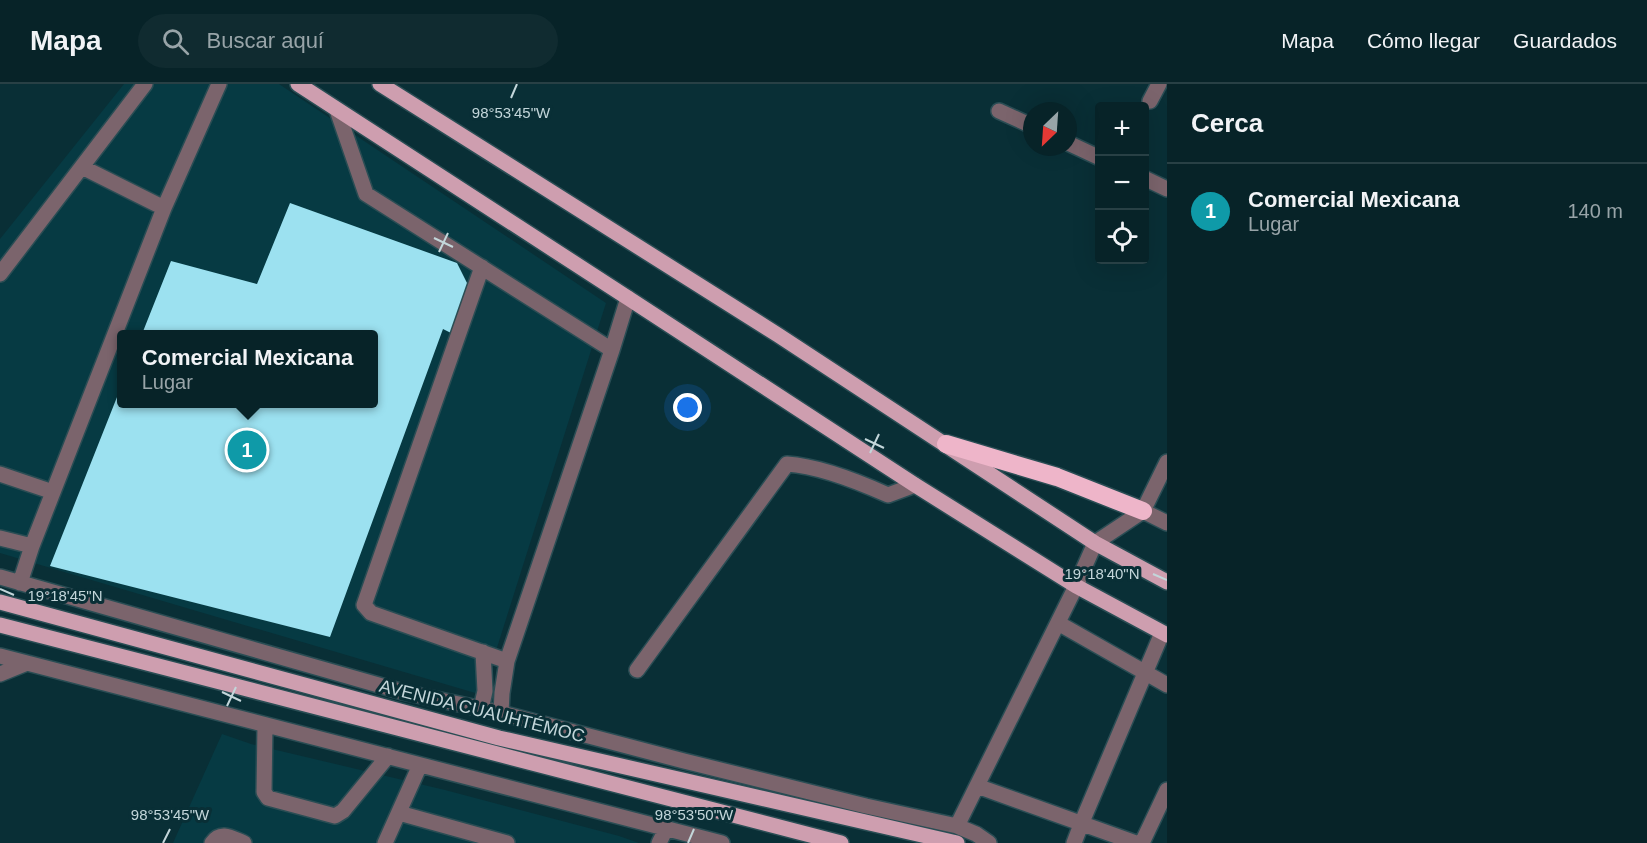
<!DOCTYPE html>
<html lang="es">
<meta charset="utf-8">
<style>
body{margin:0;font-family:Helvetica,sans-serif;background:#102b30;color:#f1f3f6}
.controls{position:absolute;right:18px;top:18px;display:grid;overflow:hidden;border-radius:6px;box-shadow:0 6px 24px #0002}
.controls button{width:54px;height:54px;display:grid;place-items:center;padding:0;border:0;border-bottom:2px solid #284045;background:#072328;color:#f1f3f6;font:30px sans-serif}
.compass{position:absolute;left:1023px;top:18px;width:54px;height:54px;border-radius:50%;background:#072328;box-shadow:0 6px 24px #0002;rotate:205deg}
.you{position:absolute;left:688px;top:324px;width:21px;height:21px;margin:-15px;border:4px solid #fff;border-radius:50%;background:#1a73e8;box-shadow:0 0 0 9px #1a73e833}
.badge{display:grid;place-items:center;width:39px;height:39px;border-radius:50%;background:#8c9099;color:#fff;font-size:20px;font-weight:700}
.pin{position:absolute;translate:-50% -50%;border:3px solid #fff;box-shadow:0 2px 6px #0006}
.popup{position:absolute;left:117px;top:246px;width:261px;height:78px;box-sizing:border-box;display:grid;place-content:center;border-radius:6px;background:#072328;filter:drop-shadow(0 2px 4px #0005);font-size:20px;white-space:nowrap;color:#98a4a8}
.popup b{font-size:22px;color:#f1f3f6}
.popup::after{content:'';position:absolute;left:50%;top:100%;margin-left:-12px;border:12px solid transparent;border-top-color:#072328}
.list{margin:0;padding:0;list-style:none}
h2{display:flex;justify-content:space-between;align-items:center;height:78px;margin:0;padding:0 24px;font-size:26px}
h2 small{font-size:20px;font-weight:400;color:#98a4a8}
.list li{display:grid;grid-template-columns:39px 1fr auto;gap:18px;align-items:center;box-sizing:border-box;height:96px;padding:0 24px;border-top:2px solid #284045}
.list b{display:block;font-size:22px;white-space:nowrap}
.list p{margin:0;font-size:20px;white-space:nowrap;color:#98a4a8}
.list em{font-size:20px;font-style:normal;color:#98a4a8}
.icon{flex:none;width:33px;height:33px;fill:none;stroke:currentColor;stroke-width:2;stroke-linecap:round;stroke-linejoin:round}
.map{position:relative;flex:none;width:1167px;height:759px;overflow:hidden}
header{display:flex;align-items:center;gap:36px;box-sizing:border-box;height:84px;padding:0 30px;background:#072328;border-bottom:2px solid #284045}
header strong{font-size:28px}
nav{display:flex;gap:33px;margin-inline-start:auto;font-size:21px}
.search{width:420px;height:54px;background:#102b30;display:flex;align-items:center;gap:15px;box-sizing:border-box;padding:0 21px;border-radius:33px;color:#98a4a8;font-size:22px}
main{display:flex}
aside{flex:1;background:#072328}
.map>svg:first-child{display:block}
.built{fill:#063a43;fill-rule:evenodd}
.building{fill:#9ce1f0}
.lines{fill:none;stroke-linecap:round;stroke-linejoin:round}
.minor-casing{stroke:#2a4d54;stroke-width:18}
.major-casing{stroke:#2a4d54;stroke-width:18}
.highway-casing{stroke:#2a4d54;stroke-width:21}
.minor{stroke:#7b646c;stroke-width:15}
.major{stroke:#ce9eaf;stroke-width:15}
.highway{stroke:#eeb5c9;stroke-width:18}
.ticks{fill:none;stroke:#c3d6da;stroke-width:2}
.labels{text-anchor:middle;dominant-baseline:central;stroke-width:6;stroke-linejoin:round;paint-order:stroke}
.street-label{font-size:18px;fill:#c3d6da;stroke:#092f36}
.ticks-label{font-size:15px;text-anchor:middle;fill:#c3d6da;stroke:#092f36;stroke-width:6;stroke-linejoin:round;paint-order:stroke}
</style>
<header>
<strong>Mapa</strong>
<div class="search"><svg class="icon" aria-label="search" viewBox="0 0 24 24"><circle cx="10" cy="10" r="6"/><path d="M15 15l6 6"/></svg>Buscar aquí</div>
<nav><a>Mapa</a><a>Cómo llegar</a><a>Guardados</a></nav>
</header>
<main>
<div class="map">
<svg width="1167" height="759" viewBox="0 0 1167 759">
<rect width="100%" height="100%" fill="#092f36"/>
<path class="built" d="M 124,0 L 279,0 L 606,219 L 482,611 L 0,469 L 0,155 ZM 121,250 L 373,250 L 373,320 L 121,320 Z
M 222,650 L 251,660 L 445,706 L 619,752 L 639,759 L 173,759 Z"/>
<path class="building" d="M 290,119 L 457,179 L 469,203 L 455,251 L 443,245 L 330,553 L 50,482 L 121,303 L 121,320 L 373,320 L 373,250 L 142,250 L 171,177 L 257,200 Z"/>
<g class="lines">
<defs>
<path id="minor" d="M 1150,17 L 1159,0
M 337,26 L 366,110 L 612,266
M 999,27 L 1032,42
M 1068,59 L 1100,74
M 82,83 L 164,124
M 1144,94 L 1167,105
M 482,183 L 364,521 L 371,529 L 507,577
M 0,190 L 145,0
M 0,390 L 53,408
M 1143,427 L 1167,439
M 0,454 L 32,462
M 0,493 L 403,608 L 501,629 L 684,677 L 866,722 L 957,742 L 976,750 L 989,759
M 20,499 L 32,462 L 164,124 L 219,0
M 1058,539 L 1167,601
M 0,572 L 722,759
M 637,586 L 787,380 C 819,382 859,398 888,411 L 915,401
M 0,590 L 27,579
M 481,625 L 485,607 L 483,568
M 501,629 L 502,609 L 507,577 L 612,266 L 628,214
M 265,641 L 264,708 L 268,714 L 335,732 L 343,727 L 388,672
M 977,702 L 1136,759
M 399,729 L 507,759
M 957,742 L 1076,502 L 1095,459 L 1143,427 L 1167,378
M 212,759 C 221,746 232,754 244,759
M 385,759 L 420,681
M 659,759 L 666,745
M 1074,759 L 1082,738 L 1162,549
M 1142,759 L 1167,706"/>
<path id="major" d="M 298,0 L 628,214 L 915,401 L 1076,502 L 1167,551
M 380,0 L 778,251 L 1095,459 L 1167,498
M 0,518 L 499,654 L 957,759
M 0,541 L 841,759"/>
<path id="highway" d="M 946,360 L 1057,393 L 1143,427"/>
</defs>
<use href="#minor" class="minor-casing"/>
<use href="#major" class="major-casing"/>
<use href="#highway" class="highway-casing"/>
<use href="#minor" class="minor"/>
<use href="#major" class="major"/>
<use href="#highway" class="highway"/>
</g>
<path class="ticks" d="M 511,14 L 517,0M 434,154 L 453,163M 439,168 L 448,149M 865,355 L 884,364M 870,369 L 879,350M 1153,490 L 1167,496M 0,505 L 14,511M 222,608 L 241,617M 227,622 L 236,603M 163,759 L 170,745M 688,759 L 694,745"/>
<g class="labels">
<g class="street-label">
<text transform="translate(482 627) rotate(14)">AVENIDA CUAUHTÉMOC</text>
</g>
</g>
<g class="ticks-label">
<text x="511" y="34">98°53'45"W</text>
<text x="1102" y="495">19°18'40"N</text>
<text x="65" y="517">19°18'45"N</text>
<text x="170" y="736">98°53'45"W</text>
<text x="694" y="736">98°53'50"W</text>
</g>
</svg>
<div class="controls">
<button>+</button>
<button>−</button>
<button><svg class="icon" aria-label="locate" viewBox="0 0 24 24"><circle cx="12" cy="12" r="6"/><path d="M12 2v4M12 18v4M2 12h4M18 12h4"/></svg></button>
</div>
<svg class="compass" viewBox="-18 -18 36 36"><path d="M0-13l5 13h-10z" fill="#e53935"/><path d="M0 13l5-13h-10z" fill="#98a4a8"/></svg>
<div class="you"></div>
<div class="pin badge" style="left:247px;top:366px;background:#0f9aa8">1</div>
<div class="popup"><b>Comercial Mexicana</b>Lugar</div>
</div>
<aside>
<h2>Cerca<small></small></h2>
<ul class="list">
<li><span class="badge" style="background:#0f9aa8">1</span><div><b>Comercial Mexicana</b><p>Lugar</p></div><em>140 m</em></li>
</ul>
</aside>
</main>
